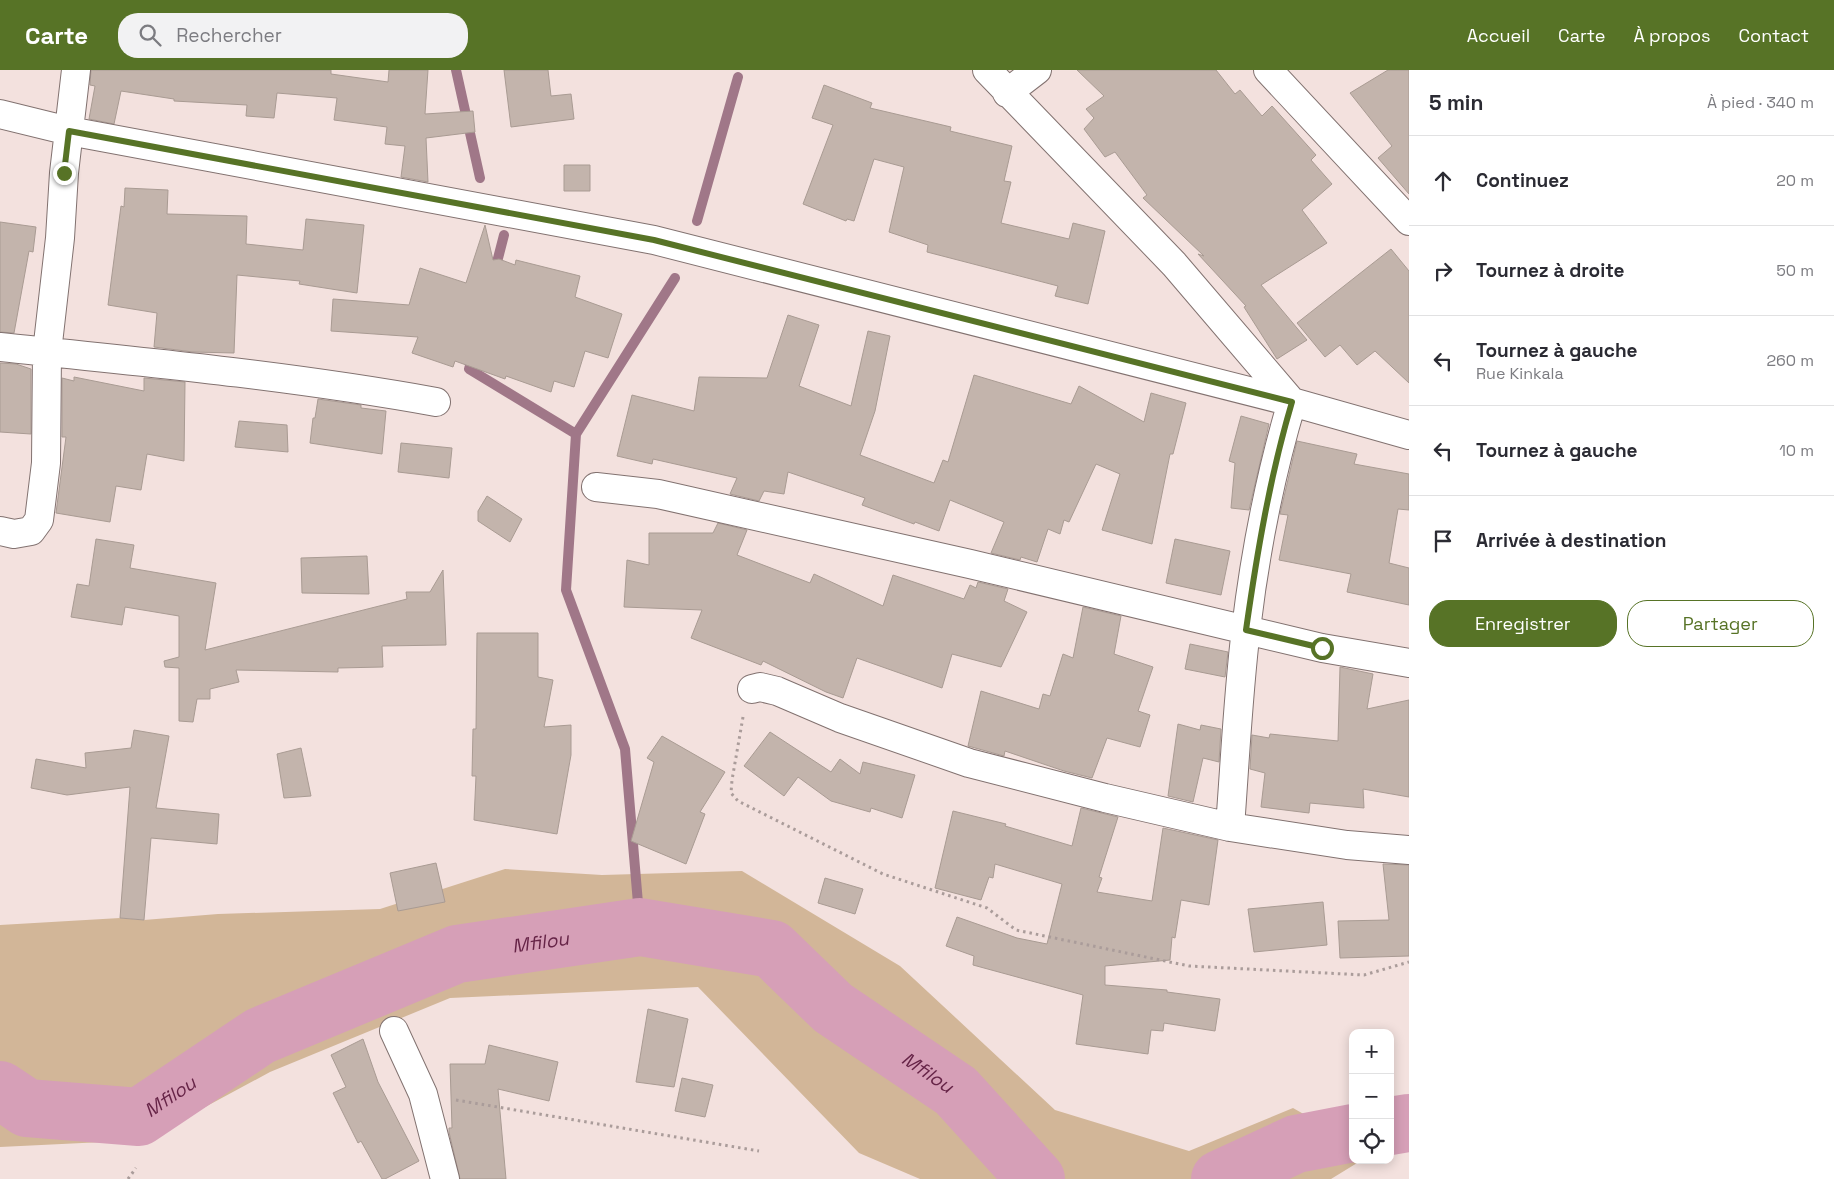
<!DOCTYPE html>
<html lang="fr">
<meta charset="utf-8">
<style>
body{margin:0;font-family:"Space Grotesk",sans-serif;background:#f2f2f3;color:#2b2b33}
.controls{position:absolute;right:15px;bottom:15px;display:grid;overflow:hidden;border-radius:10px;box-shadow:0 2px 12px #0003}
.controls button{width:45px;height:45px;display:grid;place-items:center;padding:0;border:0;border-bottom:1px solid #e1e1e2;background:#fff;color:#2b2b33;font:25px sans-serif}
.stop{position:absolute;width:15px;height:15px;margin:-11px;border:4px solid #577326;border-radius:50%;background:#fff}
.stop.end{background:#577326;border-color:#fff;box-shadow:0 1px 5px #0008}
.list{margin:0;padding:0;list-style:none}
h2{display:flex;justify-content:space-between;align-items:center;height:65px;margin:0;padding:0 20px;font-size:21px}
h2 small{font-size:16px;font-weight:400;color:#7c7c81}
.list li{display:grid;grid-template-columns:32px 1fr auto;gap:15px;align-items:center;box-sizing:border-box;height:90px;padding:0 20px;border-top:1px solid #e1e1e2}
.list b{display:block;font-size:19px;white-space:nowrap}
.list p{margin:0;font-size:16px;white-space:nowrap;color:#7c7c81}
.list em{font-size:16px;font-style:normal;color:#7c7c81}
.actions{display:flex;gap:10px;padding:15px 20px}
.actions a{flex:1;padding:11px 0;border:1px solid #577326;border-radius:20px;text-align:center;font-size:18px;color:#577326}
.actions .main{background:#577326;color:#fff}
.icon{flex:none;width:28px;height:28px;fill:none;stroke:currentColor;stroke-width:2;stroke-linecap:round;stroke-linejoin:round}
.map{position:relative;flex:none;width:1409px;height:1109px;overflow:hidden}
header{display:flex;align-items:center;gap:30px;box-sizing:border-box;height:70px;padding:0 25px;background:#577326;color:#fff}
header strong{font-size:24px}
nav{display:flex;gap:28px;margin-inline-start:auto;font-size:18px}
.search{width:350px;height:45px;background:#f2f2f3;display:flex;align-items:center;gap:12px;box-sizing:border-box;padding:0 18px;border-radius:20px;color:#7c7c81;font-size:19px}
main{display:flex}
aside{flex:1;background:#fff}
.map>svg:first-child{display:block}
.green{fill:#d2b698}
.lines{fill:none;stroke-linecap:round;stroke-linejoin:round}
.stream{stroke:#a07788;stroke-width:10}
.river{stroke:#d69fb7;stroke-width:58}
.building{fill:#c3b4ac;stroke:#a99b93}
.street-casing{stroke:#827270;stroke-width:30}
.path{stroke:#aa9c9a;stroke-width:3;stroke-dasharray:2.5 4;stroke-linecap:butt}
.street{stroke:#fff;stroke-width:28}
.route{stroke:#577326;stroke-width:6}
.labels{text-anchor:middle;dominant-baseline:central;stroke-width:4.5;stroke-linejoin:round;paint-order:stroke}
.water-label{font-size:19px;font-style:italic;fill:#662447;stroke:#fff}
</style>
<header>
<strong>Carte</strong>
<div class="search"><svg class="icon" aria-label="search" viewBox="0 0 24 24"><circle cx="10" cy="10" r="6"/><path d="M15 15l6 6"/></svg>Rechercher</div>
<nav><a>Accueil</a><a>Carte</a><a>À propos</a><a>Contact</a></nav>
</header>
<main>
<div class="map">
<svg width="1409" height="1109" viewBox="0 0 1409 1109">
<rect width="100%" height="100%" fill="#f3e1de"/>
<path class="green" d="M 505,799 L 602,805 L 742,801 L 900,896 L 1055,1040 L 1189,1081 L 1293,1038 L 1353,1072 L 1353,1090 L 1362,1090 L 1331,1109 L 920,1109 L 859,1083 L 698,917 L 450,928 L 270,1002 L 144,1070 L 0,1077 L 0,855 L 120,848 L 144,850 L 218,844 L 380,839 Z"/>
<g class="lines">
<path class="stream" d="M 456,0 L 480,108
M 697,151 L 738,7
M 495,200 L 504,165
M 473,285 L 469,299 L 576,364 L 566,520 L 625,679 L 640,857
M 576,364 L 675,208"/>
<g class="river">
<path id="s1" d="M 0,1020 L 27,1038 L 139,1047 L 260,966 L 457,884 L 640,857 L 772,879 L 833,938 L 956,1021 L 1036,1109"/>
<path d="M 1390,1056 L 1409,1053"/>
<path d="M 1220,1109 L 1296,1074 L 1353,1063"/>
</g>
</g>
<path class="building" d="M 91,0 L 331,0 L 331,4 L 388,12 L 389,0 L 428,0 L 425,44 L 473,41 L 475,62 L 426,68 L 428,112 L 401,107 L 405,76 L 385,74 L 387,57 L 334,50 L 337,28 L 277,23 L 274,48 L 246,46 L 247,35 L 174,31 L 174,29 L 121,21 L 114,54 L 89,49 L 95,16 L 90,15 Z
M 504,0 L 548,0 L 551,26 L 571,24 L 574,49 L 511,57 Z
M 1077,0 L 1216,0 L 1235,24 L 1240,20 L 1262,46 L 1272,36 L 1316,85 L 1311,90 L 1332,114 L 1302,140 L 1327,173 L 1261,215 L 1307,270 L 1277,289 L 1244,237 L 1246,236 L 1198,184 L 1204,186 L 1143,128 L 1147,125 L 1115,82 L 1105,87 L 1084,59 L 1094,48 L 1086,39 L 1104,26 Z
M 1388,0 L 1409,0 L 1409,124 L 1378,88 L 1392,76 L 1350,23 Z
M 824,15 L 872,33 L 870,38 L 951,57 L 950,61 L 1012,76 L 1004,111 L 1011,112 L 1001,153 L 1069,169 L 1073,153 L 1105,161 L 1088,234 L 1055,226 L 1058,216 L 927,182 L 928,175 L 889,162 L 904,97 L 874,89 L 854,151 L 847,149 L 846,151 L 803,134 L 833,55 L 812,48 Z
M 564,95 L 590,95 L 590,121 L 564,121 Z
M 125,118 L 168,120 L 167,144 L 247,146 L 246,174 L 303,180 L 306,149 L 364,155 L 357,223 L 299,214 L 300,211 L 237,205 L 234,283 L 193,282 L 154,277 L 157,243 L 108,235 L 121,136 L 124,137 Z
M 0,152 L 36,157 L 33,182 L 29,181 L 14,263 L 0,262 Z
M 485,155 L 493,190 L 499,189 L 515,195 L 516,190 L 580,206 L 575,227 L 622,244 L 608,288 L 585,281 L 574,317 L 554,311 L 551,322 L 506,306 L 505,309 L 455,291 L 453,297 L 412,283 L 418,267 L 331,261 L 333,229 L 409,235 L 420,198 L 466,213 Z
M 1391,179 L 1409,201 L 1409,313 L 1375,281 L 1357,295 L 1340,275 L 1325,287 L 1297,253 Z
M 788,245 L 819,255 L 799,316 L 851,336 L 868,261 L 890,266 L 875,341 L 860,385 L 934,413 L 943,390 L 948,392 L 974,305 L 1071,334 L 1079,316 L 1144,352 L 1151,323 L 1186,333 L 1173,384 L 1170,384 L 1152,474 L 1102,460 L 1120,404 L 1096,394 L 1069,452 L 1064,450 L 1060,464 L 1048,459 L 1037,492 L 1021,487 L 1020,490 L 991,483 L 1004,452 L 950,430 L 939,461 L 915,452 L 914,454 L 862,435 L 865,428 L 788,402 L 784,424 L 764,421 L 759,431 L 730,424 L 737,408 L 653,389 L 652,394 L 617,386 L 632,325 L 694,341 L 699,307 L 767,308 Z
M 0,293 L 16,294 L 31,299 L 31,364 L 0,362 Z
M 74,307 L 144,321 L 144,308 L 185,312 L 184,391 L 147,384 L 141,420 L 116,416 L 110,452 L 56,443 L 66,367 L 62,367 L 62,308 L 74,311 Z
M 318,329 L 361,335 L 361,338 L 386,341 L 382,384 L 310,373 L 313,348 L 315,348 Z
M 1241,346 L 1269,354 L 1249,440 L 1231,438 L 1235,393 L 1229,391 Z
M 239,351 L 287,355 L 288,382 L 235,377 Z
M 1297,371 L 1357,384 L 1354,394 L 1409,404 L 1409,440 L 1398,439 L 1389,493 L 1409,498 L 1409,535 L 1347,522 L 1351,504 L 1279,490 L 1288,445 L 1280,444 Z
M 401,373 L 452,378 L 449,408 L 398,402 Z
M 487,426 L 522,449 L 510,472 L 478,451 L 478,441 Z
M 718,453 L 747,460 L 737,485 L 810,513 L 814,504 L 883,536 L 893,505 L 964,529 L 970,515 L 976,518 L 978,512 L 1008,519 L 1004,531 L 1027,542 L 1001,597 L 952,584 L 942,618 L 857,588 L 843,628 L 826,622 L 763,591 L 761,595 L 691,568 L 702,540 L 624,537 L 627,490 L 649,495 L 649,463 L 713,463 Z
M 96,469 L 134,475 L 130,498 L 216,513 L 205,580 L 407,529 L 406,522 L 430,522 L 443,500 L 446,575 L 382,576 L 383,597 L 338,598 L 338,602 L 236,600 L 239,612 L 210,619 L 210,629 L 197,629 L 193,652 L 179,651 L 179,598 L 165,597 L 164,591 L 179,587 L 179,546 L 125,537 L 122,555 L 71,547 L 77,514 L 89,516 Z
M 1175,469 L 1230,481 L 1221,525 L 1166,513 Z
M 367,486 L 369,524 L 302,523 L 301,488 Z
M 1083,537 L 1121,546 L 1114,584 L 1153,597 L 1138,641 L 1150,645 L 1140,677 L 1107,668 L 1092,708 L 1064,701 L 1005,681 L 1004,686 L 968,676 L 981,621 L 1039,639 L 1043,624 L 1050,626 L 1063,584 L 1073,588 Z
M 477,563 L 538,563 L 538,607 L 553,610 L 544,657 L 571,655 L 571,685 L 557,764 L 474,750 L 476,706 L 472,706 L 473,659 L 476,659 Z
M 1190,574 L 1228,582 L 1225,607 L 1185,599 Z
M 1340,597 L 1373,604 L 1367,639 L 1409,630 L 1409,727 L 1363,719 L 1364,738 L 1310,733 L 1309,743 L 1261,737 L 1265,703 L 1250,699 L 1252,665 L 1269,668 L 1270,664 L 1338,671 Z
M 1178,654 L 1200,660 L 1201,655 L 1221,659 L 1219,692 L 1203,688 L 1193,732 L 1168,726 Z
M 134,660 L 169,666 L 156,738 L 219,744 L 217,774 L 151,768 L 144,850 L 120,848 L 130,717 L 67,725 L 31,718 L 36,689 L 86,698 L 85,683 L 131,678 Z
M 770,662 L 831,702 L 840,689 L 860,704 L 863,692 L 915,705 L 902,748 L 871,738 L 870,742 L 831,731 L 798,707 L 784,726 L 744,696 Z
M 662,666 L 725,702 L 700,742 L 705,744 L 686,794 L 631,771 L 654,692 L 647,688 Z
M 301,678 L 311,726 L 284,728 L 277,684 Z
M 1081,738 L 1118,747 L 1099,807 L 1102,808 L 1097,822 L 1152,831 L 1163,758 L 1218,770 L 1209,835 L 1181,830 L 1175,868 L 1172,867 L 1170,890 L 1105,896 L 1105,915 L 1167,920 L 1167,922 L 1220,929 L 1215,961 L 1164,953 L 1163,961 L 1151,960 L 1148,984 L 1076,974 L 1083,925 L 973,895 L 974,886 L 946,876 L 957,847 L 1017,868 L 1047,874 L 1062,814 L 995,794 L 993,808 L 989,807 L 981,830 L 935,818 L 953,741 L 1006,754 L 1005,756 L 1072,776 Z
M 436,793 L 445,832 L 398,841 L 390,803 Z
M 1383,794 L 1409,795 L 1409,886 L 1340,888 L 1338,851 L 1389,850 Z
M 825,808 L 863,819 L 855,844 L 818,833 Z
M 1323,832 L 1327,875 L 1254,882 L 1248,839 Z
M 648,939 L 688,949 L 674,1017 L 636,1012 Z
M 363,969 L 378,1012 L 419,1091 L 385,1109 L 382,1109 L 361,1071 L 358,1073 L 333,1023 L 346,1017 L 331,985 Z
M 489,975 L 558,992 L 549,1031 L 498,1019 L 506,1109 L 460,1109 L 449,1062 L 449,1058 L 452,1058 L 450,994 L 485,994 Z
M 682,1008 L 713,1015 L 705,1047 L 675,1041 Z"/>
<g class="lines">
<defs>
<path id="street" d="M 987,0 L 1174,194 L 1292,332 C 1270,406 1255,483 1246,559 C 1238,625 1235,691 1230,757
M 1268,0 L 1409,151
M 1007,23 L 1037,0
M 0,44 L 69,61 L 654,170 L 1292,332 L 1409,365
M 0,277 C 145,292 292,306 436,332
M 596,417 L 658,424 L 970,494 L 1322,578 L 1409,593
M 0,461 L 14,464 L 31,461 L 39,450 L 46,393 L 47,282 L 60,168 L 64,103 L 76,0
M 752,619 L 760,617 L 777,621 L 840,648 L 969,693 L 1105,728 L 1230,757 L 1347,775 L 1409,780
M 394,961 L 423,1024 L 445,1109"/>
</defs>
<use href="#street" class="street-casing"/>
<path class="path" d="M 743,647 L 732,710 L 731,723 L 738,731 L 883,804 L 987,838 L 1016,860 L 1189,896 L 1364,905 L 1409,892
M 456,1030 L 759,1081
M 128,1109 L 136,1098"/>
<use href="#street" class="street"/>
</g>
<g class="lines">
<path class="route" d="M 64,103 L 69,61 L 654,170 L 1292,332 C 1270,406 1257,483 1246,560 L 1322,578"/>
</g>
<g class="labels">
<g class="water-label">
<text stroke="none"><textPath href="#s1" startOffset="588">Mfilou</textPath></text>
<text stroke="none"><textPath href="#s1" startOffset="1022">Mfilou</textPath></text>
<text stroke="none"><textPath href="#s1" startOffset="182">Mfilou</textPath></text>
</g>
</g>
</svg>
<div class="controls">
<button>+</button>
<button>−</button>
<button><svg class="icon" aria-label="locate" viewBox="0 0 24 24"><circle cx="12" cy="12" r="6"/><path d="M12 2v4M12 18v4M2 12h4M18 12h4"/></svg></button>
</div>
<div class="stop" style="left:1322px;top:578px"></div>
<div class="stop end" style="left:64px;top:103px"></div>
</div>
<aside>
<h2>5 min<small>À pied · 340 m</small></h2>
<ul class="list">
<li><svg class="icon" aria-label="ahead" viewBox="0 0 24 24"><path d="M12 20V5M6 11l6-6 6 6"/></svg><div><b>Continuez</b></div><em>20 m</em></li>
<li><svg class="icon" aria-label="right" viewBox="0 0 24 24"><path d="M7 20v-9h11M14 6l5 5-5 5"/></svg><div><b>Tournez à droite</b></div><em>50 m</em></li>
<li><svg class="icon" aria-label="left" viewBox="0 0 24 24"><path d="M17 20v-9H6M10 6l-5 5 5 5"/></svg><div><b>Tournez à gauche</b><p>Rue Kinkala</p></div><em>260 m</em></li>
<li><svg class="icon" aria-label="left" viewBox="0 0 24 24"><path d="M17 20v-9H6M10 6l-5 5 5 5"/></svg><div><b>Tournez à gauche</b></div><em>10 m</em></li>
<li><svg class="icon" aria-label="arrive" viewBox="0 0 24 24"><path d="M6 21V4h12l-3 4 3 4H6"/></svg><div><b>Arrivée à destination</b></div></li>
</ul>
<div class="actions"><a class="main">Enregistrer</a><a>Partager</a></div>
</aside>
</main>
